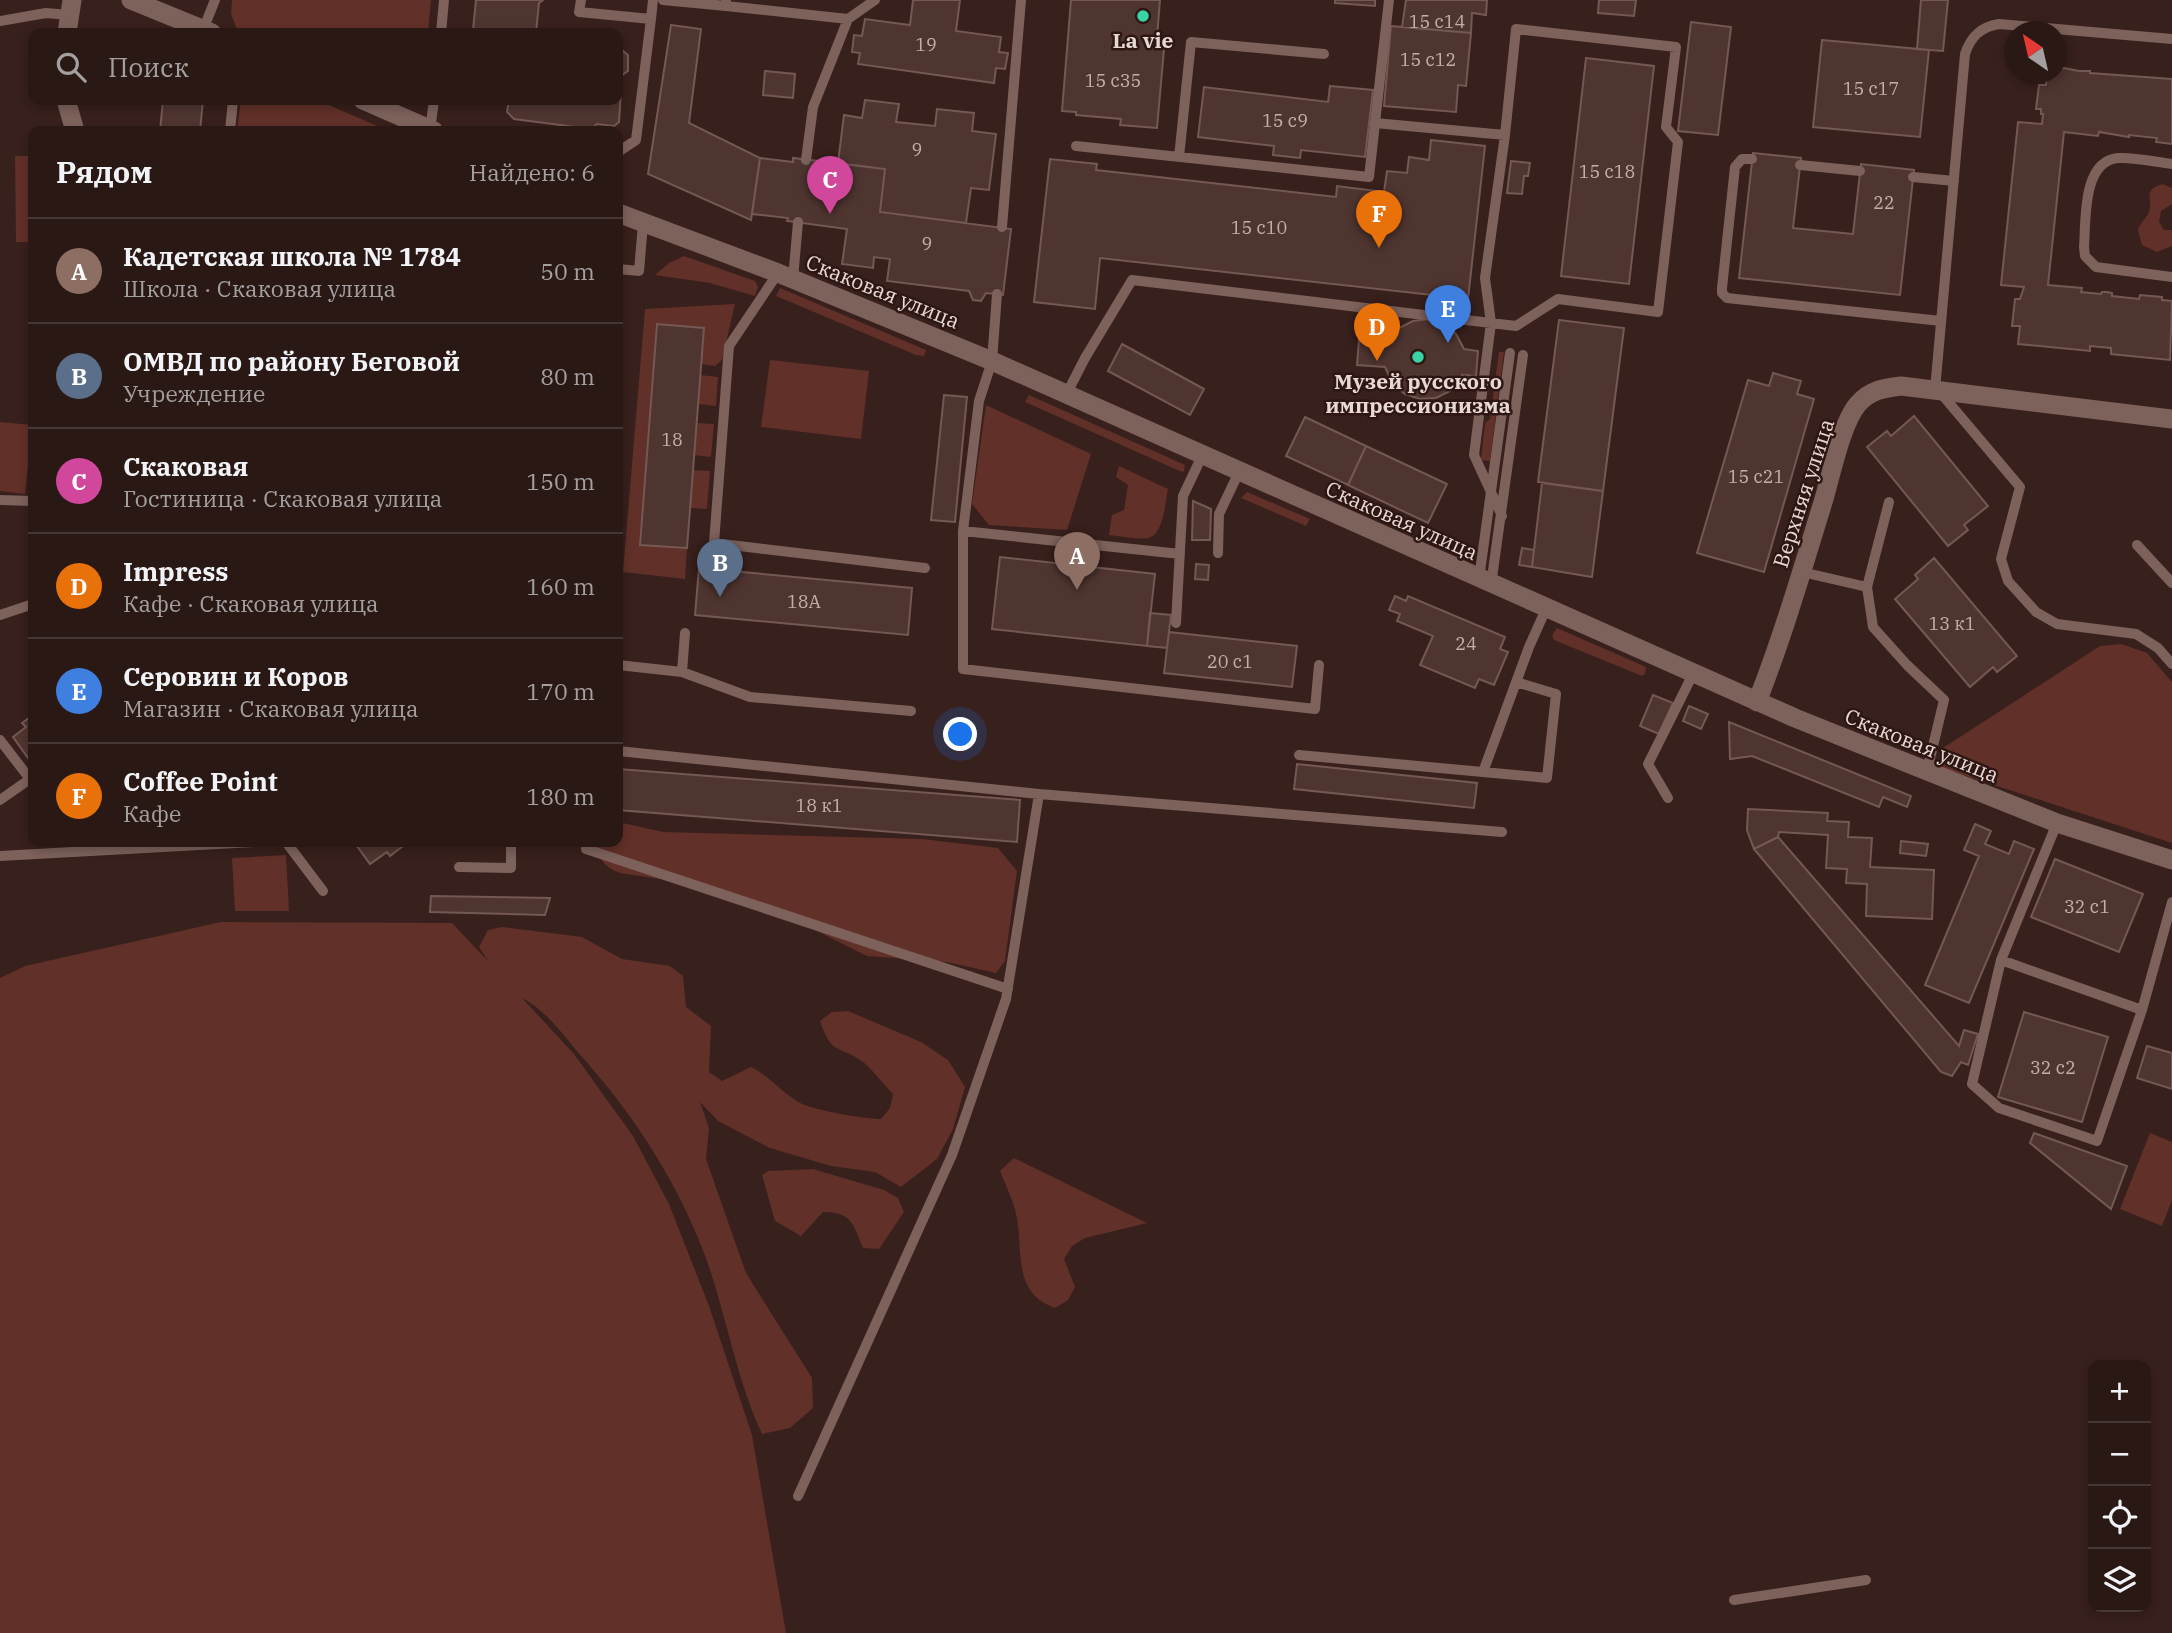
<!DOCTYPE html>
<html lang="ru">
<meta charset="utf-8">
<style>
body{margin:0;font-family:"IBM Plex Serif",serif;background:#32211e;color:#f1f3f6}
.controls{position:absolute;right:21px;bottom:21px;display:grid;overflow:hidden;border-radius:14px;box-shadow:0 4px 10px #0003}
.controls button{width:63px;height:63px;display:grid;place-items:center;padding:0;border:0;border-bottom:2px solid #463734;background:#2a1815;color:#f1f3f6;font:35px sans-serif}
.compass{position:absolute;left:2004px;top:21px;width:63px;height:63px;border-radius:50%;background:#2a1815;box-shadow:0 4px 10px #0003;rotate:326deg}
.you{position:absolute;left:961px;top:735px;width:24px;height:24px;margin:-18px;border:5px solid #fff;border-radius:50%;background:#1a73e8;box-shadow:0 0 0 10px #1a73e833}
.badge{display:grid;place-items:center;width:46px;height:46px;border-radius:50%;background:#b45309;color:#fff;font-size:23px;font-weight:700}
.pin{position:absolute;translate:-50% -58px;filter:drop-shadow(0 2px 4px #0008)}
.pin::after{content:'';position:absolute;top:37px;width:24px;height:21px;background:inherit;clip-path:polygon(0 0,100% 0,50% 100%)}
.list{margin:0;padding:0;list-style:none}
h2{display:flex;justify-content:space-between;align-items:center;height:91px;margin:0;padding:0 28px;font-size:30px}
h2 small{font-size:23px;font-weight:400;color:#a5a0a0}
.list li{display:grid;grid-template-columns:46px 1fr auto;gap:21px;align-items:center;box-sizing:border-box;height:105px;padding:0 28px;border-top:2px solid #463734}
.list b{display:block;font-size:26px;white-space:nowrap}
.list p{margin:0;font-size:23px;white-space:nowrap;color:#a5a0a0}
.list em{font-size:23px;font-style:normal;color:#a5a0a0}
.icon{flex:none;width:38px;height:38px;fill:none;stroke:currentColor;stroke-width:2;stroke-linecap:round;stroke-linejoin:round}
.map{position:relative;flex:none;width:2172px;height:1633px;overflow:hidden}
.search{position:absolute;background:#2a1815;box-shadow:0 4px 10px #0003;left:28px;top:28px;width:595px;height:77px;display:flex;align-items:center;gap:18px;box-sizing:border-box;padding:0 24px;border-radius:14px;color:#a5a0a0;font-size:26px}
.panel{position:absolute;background:#2a1815;box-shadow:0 4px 10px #0003;left:28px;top:126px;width:595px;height:721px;border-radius:14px}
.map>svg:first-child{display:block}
.green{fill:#613028}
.building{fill:#4f3530;stroke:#745853;stroke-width:2}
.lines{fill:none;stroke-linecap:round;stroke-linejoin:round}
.lane{stroke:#7d615b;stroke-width:10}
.street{stroke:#7d615b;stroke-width:19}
.poi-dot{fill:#38d4a6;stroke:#2e1713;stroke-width:2.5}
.labels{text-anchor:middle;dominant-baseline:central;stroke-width:5;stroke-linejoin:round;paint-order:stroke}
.number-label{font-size:18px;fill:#c2afab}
.poi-label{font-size:21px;font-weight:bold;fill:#e8d8d4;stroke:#2e1713}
.street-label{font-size:21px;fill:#e8d8d4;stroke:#2e1713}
</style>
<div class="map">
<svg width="2172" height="1633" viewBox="0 0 2172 1633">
<rect width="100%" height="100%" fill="#38201c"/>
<path class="green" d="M 232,0 L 431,0 L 428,33 L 241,33 L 238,32 L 231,14 Z
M 241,100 L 317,100 L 389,131 L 237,131 Z
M 33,156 L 33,242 L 16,242 L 15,156 Z
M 2163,184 L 2172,188 L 2172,204 L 2161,211 L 2159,222 L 2164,230 L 2172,230 L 2172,246 L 2157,252 L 2142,245 L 2138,230 C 2140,223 2145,220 2148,214 C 2155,201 2140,190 2163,184 Z
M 684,256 L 755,281 L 758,287 L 755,296 L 710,283 L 655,275 L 669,263 Z
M 780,288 L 926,350 L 924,356 L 916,355 L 776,296 Z
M 735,304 L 722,360 L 715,366 L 701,364 L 704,328 L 658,324 L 640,545 L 687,548 L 685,579 L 623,572 L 645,309 Z
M 1499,352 L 1504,352 L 1490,461 L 1481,460 L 1485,423 L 1490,419 Z
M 770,360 L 869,371 L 861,439 L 761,427 Z
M 700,375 L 718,377 L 716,406 L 698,404 Z
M 1029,395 L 1185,465 L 1184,471 L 1182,472 L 1025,402 Z
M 986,405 L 1091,454 L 1067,530 L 989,525 L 972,504 Z
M 0,422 L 32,425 L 25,494 L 0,491 Z
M 696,423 L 714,424 L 711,457 L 694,455 Z
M 1119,466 L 1168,489 C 1165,502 1164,535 1148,538 C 1137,540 1121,536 1109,535 L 1112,515 L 1124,510 L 1128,485 L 1116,477 Z
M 693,470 L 710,471 L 707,509 L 690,508 Z
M 1247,492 L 1310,519 L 1306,526 L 1241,498 Z
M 1557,628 L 1646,667 L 1645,674 L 1642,676 L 1554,640 L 1552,635 Z
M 2121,644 L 2147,653 L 2172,682 L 2172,843 L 1936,766 L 1943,748 L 2100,646 Z
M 618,822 L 663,832 L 922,839 L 998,848 L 1017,871 L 1005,961 L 996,973 L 947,962 L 867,956 L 791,918 L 714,887 L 620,873 C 604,867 599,859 594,842 L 618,842 Z
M 286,855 L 289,911 L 235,911 L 232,858 Z
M 221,922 L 452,923 L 488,961 L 479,947 L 488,930 L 502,927 L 582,937 L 622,959 L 670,966 L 683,976 L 686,1007 L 711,1026 L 709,1072 L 722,1081 L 751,1067 C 770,1076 782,1093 800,1103 C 813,1110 865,1119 881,1119 L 890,1108 L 893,1094 C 883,1084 873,1070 862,1061 C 837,1044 832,1056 820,1021 L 832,1012 L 848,1011 L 921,1042 L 948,1060 L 965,1087 L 953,1129 L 937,1159 L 901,1187 L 875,1172 L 831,1166 L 770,1148 L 718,1121 L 700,1102 L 709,1128 L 706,1159 L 746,1273 L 812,1378 L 813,1408 L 790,1428 L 762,1434 C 736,1378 727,1318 707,1261 C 680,1186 635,1116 582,1057 C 564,1036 546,1010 522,998 L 574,1054 L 633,1136 L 669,1204 L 709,1306 L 752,1435 L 786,1633 L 0,1633 L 0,978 L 25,966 Z
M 2150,1133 L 2172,1142 L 2172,1200 L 2162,1226 L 2120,1209 Z
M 1014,1158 L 1147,1223 L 1085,1238 L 1072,1246 L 1064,1259 L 1075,1287 L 1068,1300 L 1055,1308 C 1013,1293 1023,1254 1017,1218 C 1014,1202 1006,1186 1000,1171 Z
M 813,1169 L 884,1190 L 898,1198 L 904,1212 L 879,1249 L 863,1248 C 853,1224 852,1212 823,1212 L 801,1236 L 775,1221 L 762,1175 L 768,1171 Z"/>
<path class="building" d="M 476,0 L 543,0 L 539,3 L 536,33 L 464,33 L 465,30 L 473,30 Z
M 913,0 L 960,0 L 956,31 L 1001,37 L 999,52 L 1008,53 L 1005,69 L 996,68 L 994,83 L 858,64 L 860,53 L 852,52 L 854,35 L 862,36 L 865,19 L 910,25 Z
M 1071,0 L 1160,0 L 1156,49 L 1164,49 L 1157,128 L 1120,125 L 1121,119 L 1076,115 L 1076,112 L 1062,111 Z
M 1335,0 L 1375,0 L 1375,6 L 1335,3 Z
M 1406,0 L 1487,0 L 1486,15 L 1472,13 L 1471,33 L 1402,27 Z
M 1599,0 L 1636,0 L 1634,16 L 1598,13 Z
M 1921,0 L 1948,0 L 1943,51 L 1917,49 Z
M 1691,22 L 1731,27 L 1718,135 L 1678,131 Z
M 671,25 L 701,29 L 689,123 L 760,158 L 751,220 L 648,174 Z
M 1391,26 L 1471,33 L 1466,86 L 1458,85 L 1456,112 L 1384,106 Z
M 1822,40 L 1929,50 L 1920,137 L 1813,127 Z
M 618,47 L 628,55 L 628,71 L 622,75 L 619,122 L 614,126 L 597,124 L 591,129 L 514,119 L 507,112 L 509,100 L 618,100 Z
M 1586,58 L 1654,66 L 1629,284 L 1561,276 Z
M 2064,68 L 2079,71 L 2090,71 L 2090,73 L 2172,79 L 2172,144 L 2156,142 L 2157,138 L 2129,135 L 2129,137 L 2099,132 L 2098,136 L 2064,132 L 2048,285 L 2082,288 L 2081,292 L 2101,294 L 2102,292 L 2107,292 L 2112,293 L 2112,296 L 2139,299 L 2140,295 L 2162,297 L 2162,300 L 2172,301 L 2170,360 L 2111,354 L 2111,348 L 2090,346 L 2090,351 L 2018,344 L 2020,326 L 2012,326 L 2015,299 L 2020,299 L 2024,287 L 2001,285 L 2018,122 L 2042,124 L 2043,114 L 2041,114 L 2041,109 L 2036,109 L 2039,85 L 2046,85 L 2047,74 L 2056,74 L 2056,69 Z
M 765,71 L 795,74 L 793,98 L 763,95 Z
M 1330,86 L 1373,90 L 1365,157 L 1301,150 L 1300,158 L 1273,155 L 1274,146 L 1198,137 L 1204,87 L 1328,102 Z
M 163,100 L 203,100 L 200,131 L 160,131 Z
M 865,100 L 899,104 L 896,122 L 935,126 L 937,109 L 974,113 L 972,131 L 996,134 L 989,190 L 971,188 L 966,223 L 880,212 L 885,169 L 838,163 L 844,115 L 862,118 Z
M 1431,140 L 1485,146 L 1468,299 L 1100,258 L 1095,309 L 1034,302 L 1050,159 L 1097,164 L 1096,170 L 1336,197 L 1337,186 L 1384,192 L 1387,171 L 1407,173 L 1409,157 L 1429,160 Z
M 1753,153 L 1801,158 L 1793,228 L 1853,234 L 1861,164 L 1914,170 L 1900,295 L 1739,278 Z
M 760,158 L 793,162 L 793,158 L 885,169 L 880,212 L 1011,229 L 1003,295 L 986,293 L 981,301 L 973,300 L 969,291 L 887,281 L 890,259 L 874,257 L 873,268 L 842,264 L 847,229 L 787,221 L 788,218 L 752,214 Z
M 1511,161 L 1530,163 L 1528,176 L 1524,176 L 1522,194 L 1507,193 Z
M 1428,319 L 1444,324 L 1456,334 L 1464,349 L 1478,351 L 1476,376 L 1462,375 L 1450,391 L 1436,398 L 1420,399 L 1405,394 L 1393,384 L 1385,367 L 1357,365 L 1359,340 L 1388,342 L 1399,328 L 1413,321 Z
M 1559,320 L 1624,328 L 1603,491 L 1538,482 Z
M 657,324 L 704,328 L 687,548 L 640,545 Z
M 1122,344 L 1204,389 L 1190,415 L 1108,371 Z
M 1773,373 L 1801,381 L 1797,394 L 1814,399 L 1764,572 L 1697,553 L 1748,380 L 1769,386 Z
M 944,395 L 967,397 L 955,522 L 931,520 Z
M 1914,416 L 1988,506 L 1964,525 L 1968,530 L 1948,546 L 1867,447 L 1887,431 L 1891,436 Z
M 1305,417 L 1366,446 L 1348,485 L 1286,456 Z
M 1366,446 L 1447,484 L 1428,523 L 1348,485 Z
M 1542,483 L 1603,491 L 1592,577 L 1532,567 Z
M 1193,501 L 1211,509 L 1210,540 L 1192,540 Z
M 1522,548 L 1534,550 L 1532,567 L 1519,565 Z
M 1000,557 L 1155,574 L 1147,646 L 992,629 Z
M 1934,558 L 2017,656 L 1997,672 L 1993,667 L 1970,687 L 1895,599 L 1918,579 L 1915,575 Z
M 1196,564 L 1209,565 L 1208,580 L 1195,579 Z
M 699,568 L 912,588 L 908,635 L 695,615 Z
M 1395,596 L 1406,601 L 1408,596 L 1505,637 L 1500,649 L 1508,652 L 1494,685 L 1479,679 L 1475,688 L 1420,665 L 1433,636 L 1397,621 L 1400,614 L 1389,610 Z
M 1150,613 L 1171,615 L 1167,648 L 1147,646 Z
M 1169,632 L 1297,646 L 1292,687 L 1164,673 Z
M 1653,695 L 1673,703 L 1659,734 L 1640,726 Z
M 1689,706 L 1708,714 L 1701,729 L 1683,721 Z
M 33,715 L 33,765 L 13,737 L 26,727 L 22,723 Z
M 1729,722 L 1911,796 L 1907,807 L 1883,797 L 1879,807 L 1752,756 L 1730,759 Z
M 1297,764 L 1477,783 L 1474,808 L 1294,789 Z
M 618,769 L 1020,800 L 1017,842 L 618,810 Z
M 1748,809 L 1828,813 L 1827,821 L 1849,822 L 1848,837 L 1872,838 L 1870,867 L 1934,870 L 1932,919 L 1866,916 L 1867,884 L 1846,883 L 1847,869 L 1826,868 L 1828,835 L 1779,832 L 1778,837 L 1754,849 L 1747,830 Z
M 1975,824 L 1991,831 L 1985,844 L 2009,854 L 2014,841 L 2034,849 L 1969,1003 L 1925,985 L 1979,856 L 1964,850 Z
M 1778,837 L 1959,1046 L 1964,1030 L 1978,1034 L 1968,1065 L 1961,1062 L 1952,1076 L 1941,1072 L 1754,849 Z
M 1901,841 L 1928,844 L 1926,856 L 1900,853 Z
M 354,842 L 406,842 L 407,843 L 390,856 L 387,852 L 370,864 Z
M 2055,859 L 2143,894 L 2119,952 L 2031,917 Z
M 431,896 L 550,898 L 545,915 L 430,912 Z
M 2024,1012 L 2108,1037 L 2082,1122 L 1998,1097 Z
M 2147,1046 L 2172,1053 L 2172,1089 L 2137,1078 Z
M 2034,1133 L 2127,1166 L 2111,1209 L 2030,1143 Z"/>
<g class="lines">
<path class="lane" d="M 581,0 L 579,12 L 651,19 L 636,140 L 618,152
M 663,0 L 726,6 L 726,1
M 726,6 L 848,19
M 651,19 L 653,0
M 0,21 L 46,13 L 69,15
M 203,30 L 215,0
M 441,33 L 444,0
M 1375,123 L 1389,0
M 430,130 L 434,100
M 230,131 L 233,100
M 1076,146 L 1369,177 L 1375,123 L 1505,135
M 1179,157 L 1191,42 L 1324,54
M 1752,159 L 1742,159 L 1735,167 L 1722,288 L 1722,293 L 1727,298 L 1941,321
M 806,160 L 813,107 L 848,19 L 875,0
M 2172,164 C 2155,162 2135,157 2118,158 C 2082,161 2086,221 2084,247 L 2085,256 L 2096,267 L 2172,277
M 1800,165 L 1860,171
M 1913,177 L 1954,181
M 1002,227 L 1021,0
M 618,269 L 639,271 L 643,224
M 778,273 L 729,346 L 714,543 L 925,568
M 793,279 L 798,222
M 997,294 L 992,361 L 979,401 L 963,531 L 963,669 L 1315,709 L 1319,665
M 1935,390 L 1965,54 C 1971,36 1981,27 1999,24 L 2172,39
M 1939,391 L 2020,487 L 2001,559 L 2008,581 L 2036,612 L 2057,624 L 2136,634 L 2158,648 L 2172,664
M 1066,395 L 1085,358 L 1132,280 L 1516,326 L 1558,299 L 1658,312 L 1678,142 L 1666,127 L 1676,47 L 1516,29 L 1505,135 L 1485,278 L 1491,323 L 1474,455 L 1502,516
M 0,500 L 33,501
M 1889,502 L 1867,587 L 1873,627 L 1907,665 L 1944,700 L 1927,771
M 963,531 L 1180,554
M 2137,545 L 2172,583
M 1218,553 L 1219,514 L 1239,472
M 1802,572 L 1867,587
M 1479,579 L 1510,353
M 1491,585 L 1523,355
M 0,615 L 33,604
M 1176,623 L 1183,496 L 1202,456
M 618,665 L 682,672 L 750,697 L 911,711
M 682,672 L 685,633
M 0,740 L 30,779 L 0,800
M 618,751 L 1039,794 L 1502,832
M 1299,755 L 1483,772 L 1529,647 L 1546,609
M 1483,772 L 1547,778 L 1556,694 L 1516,682
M 1668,798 L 1648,764 L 1693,674
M 2057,823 L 2001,960 L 1972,1084 L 1999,1108 L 2097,1141 L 2142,1010 L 2172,902
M 286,842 L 323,891
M 586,842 L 586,849 L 1008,989
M 0,856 L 254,842
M 459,867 L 511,868 L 511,842
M 2001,960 L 2142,1010
M 798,1496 L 952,1155 L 1006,999 L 1039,794
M 1734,1600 L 1866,1580"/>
<path class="street" d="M 131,0 L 212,33
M 67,33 L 72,0
M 66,100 L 75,131
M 363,100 L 434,131
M 618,213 L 778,273 L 992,361 L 1795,718 L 2057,823 L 2172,860
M 1757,702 C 1783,636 1803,567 1824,499 C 1831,475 1842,422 1858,404 C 1870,390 1884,388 1901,386 L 2172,419"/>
</g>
<g class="poi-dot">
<circle cx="1143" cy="16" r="7"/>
<circle cx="1418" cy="357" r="7"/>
</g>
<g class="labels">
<g class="number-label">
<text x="1437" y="21">15 с14</text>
<text x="926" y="44">19</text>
<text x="1428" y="59">15 с12</text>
<text x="1113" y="80">15 с35</text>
<text x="1871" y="88">15 с17</text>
<text x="1285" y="120">15 с9</text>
<text x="917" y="149">9</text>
<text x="1607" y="171">15 с18</text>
<text x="1884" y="202">22</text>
<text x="1259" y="227">15 с10</text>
<text x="927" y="243">9</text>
<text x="672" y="439">18</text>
<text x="1756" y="476">15 с21</text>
<text x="804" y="601">18А</text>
<text x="1952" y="623">13 к1</text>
<text x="1466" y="643">24</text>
<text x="1230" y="661">20 с1</text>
<text x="819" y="805">18 к1</text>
<text x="2087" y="906">32 с1</text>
<text x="2053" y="1067">32 с2</text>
</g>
<g class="poi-label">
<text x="1143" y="40">La vie</text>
<text x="1418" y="381">Музей русского<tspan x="1418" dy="24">импрессионизма</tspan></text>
</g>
<g class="street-label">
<text transform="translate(883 291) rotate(22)">Скаковая улица</text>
<text transform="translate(1803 493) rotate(-72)">Верхняя улица</text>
<text transform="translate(1402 520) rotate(24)">Скаковая улица</text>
<text transform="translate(1922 745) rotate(22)">Скаковая улица</text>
</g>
</g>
</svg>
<div class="controls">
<button>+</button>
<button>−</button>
<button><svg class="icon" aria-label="locate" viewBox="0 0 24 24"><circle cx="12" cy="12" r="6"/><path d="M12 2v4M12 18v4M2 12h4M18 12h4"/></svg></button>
<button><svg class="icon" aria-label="layers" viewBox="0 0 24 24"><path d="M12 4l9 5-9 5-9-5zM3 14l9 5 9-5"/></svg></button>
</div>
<svg class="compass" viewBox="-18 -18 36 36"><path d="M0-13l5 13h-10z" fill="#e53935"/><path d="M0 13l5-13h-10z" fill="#a5a0a0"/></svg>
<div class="you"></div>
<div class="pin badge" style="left:1077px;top:590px;background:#8d6e63">A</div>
<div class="pin badge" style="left:720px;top:597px;background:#5c6f8a">B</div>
<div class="pin badge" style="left:830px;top:214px;background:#d1479c">C</div>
<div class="pin badge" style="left:1377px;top:361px;background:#e8710a">D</div>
<div class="pin badge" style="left:1448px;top:343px;background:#3f7fe0">E</div>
<div class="pin badge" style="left:1379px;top:248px;background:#e8710a">F</div>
<div class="search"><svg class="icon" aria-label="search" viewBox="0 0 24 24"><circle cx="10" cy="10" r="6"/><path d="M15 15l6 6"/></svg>Поиск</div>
<section class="panel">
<h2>Рядом<small>Найдено: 6</small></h2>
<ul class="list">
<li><span class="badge" style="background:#8d6e63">A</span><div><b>Кадетская школа № 1784</b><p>Школа · Скаковая улица</p></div><em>50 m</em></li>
<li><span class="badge" style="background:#5c6f8a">B</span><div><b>ОМВД по району Беговой</b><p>Учреждение</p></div><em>80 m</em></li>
<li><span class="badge" style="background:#d1479c">C</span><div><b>Скаковая</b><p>Гостиница · Скаковая улица</p></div><em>150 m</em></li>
<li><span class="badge" style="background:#e8710a">D</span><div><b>Impress</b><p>Кафе · Скаковая улица</p></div><em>160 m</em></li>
<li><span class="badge" style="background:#3f7fe0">E</span><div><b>Серовин и Коров</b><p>Магазин · Скаковая улица</p></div><em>170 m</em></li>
<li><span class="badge" style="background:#e8710a">F</span><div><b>Coffee Point</b><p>Кафе</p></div><em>180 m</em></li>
</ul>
</section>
</div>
